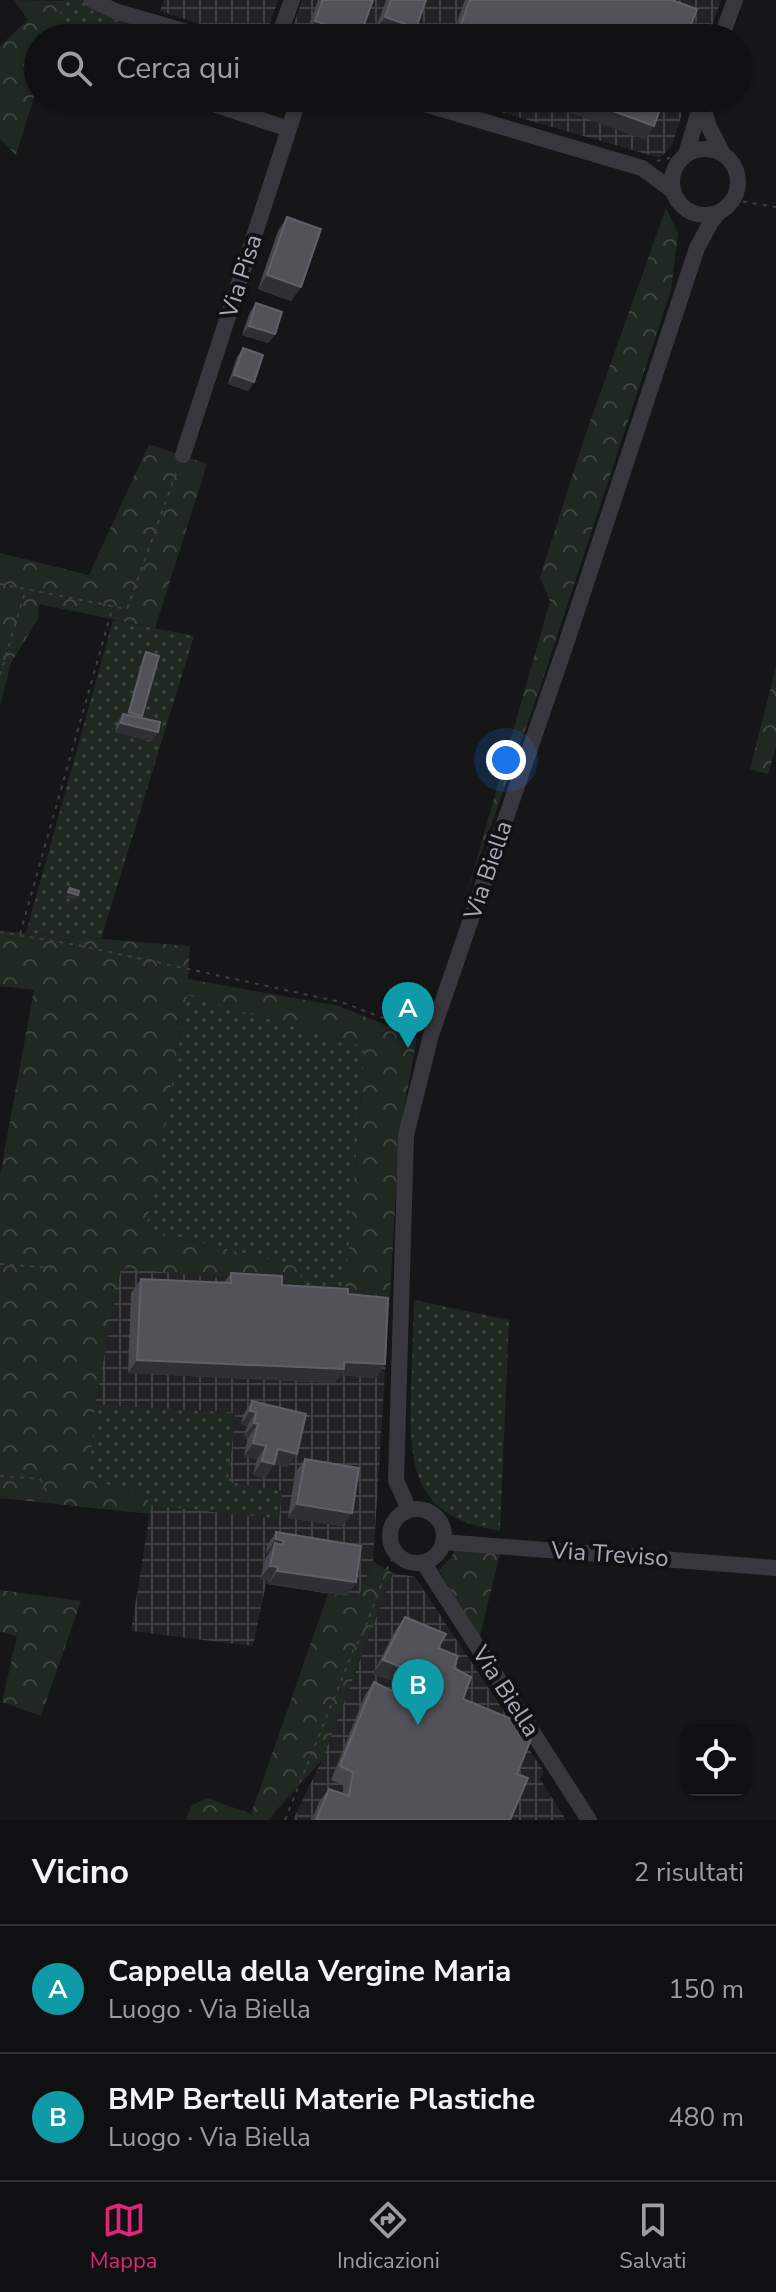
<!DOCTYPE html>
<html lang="it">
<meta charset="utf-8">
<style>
body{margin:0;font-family:"Nunito Sans",sans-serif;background:#1e1e20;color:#f1f3f6}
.controls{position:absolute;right:24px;bottom:24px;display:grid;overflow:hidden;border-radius:16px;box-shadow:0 2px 6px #0004}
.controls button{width:72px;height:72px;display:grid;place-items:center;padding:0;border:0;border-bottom:2px solid #303032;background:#101012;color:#f1f3f6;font:40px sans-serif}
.you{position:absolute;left:506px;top:760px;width:28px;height:28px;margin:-20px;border:6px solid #fff;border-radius:50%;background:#1a73e8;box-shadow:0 0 0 12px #1a73e833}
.badge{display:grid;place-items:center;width:52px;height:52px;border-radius:50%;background:#db2777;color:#fff;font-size:26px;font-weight:700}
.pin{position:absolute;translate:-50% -66px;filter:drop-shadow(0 2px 4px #0008)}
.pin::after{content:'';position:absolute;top:42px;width:28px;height:24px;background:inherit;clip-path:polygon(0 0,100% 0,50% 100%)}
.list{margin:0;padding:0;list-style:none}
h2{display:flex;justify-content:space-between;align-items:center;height:104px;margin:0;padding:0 32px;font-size:34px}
h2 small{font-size:26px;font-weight:400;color:#9c9d9f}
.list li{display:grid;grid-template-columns:52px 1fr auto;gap:24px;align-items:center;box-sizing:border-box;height:128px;padding:0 32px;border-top:2px solid #303032}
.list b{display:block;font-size:30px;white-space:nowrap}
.list p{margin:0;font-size:26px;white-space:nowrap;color:#9c9d9f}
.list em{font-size:26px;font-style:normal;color:#9c9d9f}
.icon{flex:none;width:44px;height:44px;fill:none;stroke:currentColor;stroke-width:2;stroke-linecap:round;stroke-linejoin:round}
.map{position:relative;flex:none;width:776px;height:1820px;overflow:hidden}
.search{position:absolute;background:#101012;box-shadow:0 2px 6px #0004;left:24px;right:24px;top:24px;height:88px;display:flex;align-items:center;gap:20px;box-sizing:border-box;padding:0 28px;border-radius:44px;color:#9c9d9f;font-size:30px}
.sheet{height:360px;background:#101012}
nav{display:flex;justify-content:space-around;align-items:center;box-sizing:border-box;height:112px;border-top:2px solid #303032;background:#101012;font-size:22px;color:#9c9d9f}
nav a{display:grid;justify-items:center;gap:4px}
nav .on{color:#db2777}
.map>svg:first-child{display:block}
.industrial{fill:url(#industrial-grid)}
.green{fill:url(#green-dots)}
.forest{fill:url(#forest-crowns)}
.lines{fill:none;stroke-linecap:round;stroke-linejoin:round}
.path{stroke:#3d3e44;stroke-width:2;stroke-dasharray:4 6;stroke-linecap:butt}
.minor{stroke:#37373d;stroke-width:16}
.wall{fill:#48474d}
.shaded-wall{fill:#302f33}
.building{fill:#535259;stroke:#606068;stroke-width:2}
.labels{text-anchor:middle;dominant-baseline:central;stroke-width:8;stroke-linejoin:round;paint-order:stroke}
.street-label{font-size:24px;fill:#a8abb9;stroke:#111113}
</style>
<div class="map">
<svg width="776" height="1820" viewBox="0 0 776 1820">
<defs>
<pattern id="industrial-grid" width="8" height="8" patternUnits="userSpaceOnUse" patternTransform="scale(2)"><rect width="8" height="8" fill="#232225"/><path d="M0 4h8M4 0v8" fill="none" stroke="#403f43"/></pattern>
<pattern id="green-dots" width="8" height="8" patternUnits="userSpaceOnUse" patternTransform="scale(2)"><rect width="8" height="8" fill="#202822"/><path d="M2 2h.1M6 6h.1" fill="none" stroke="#3e4440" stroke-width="1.8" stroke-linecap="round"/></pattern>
<pattern id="forest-crowns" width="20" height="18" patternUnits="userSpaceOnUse" patternTransform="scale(2)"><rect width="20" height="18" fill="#202822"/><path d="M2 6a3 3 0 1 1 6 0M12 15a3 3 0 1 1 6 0" fill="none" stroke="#3e4440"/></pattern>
</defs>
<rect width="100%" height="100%" fill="#161618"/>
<path class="industrial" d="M 164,0 L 278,0 L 265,38 L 243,38 L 160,11 Z
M 302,0 L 721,0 L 708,38 L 289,38 Z
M 452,98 L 687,98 L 672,145 L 660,158 Z
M 121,1267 L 390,1296 L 373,1562 L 358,1598 L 266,1584 L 253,1646 L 131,1631 L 151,1505 L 278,1519 L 282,1491 L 228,1483 L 235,1414 L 228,1412 L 95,1405 Z
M 393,1573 L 415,1577 L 544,1772 L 540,1779 L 566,1820 L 293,1820 L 322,1760 Z"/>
<path class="green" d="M 64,0 L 87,0 L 142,23 L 136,38 L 52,38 Z
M 113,620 L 194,636 L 101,939 L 26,933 Z
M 187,995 L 365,1047 L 345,1292 L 301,1285 L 300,1267 L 146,1229 Z
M 414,1300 L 509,1320 L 500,1531 C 414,1517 409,1469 411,1394 C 412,1362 413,1331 414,1300 Z
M 95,1405 L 228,1412 L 235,1414 L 228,1482 L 282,1491 L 279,1519 L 151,1505 L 145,1494 L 89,1480 Z"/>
<path class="forest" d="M 14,0 L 64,1 L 52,38 L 38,38 L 38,84 L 16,155 L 0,139 L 0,46 L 28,20 Z
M 666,208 L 678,233 L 671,290 L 539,691 L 468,890 L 550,601 L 540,577 L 585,436 Z
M 149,444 L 207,464 L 155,628 L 39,604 L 38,619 L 11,663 L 0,706 L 0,553 L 89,575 Z
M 776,667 L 776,746 L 768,774 L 750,769 Z
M 0,931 L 190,946 L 188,979 L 339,1006 L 417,1038 L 399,1135 L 390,1296 L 345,1292 L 365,1047 L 187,995 L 146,1229 L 300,1267 L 301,1285 L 121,1268 L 95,1405 L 89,1480 L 145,1494 L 151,1505 L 150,1514 L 0,1498 L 0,1175 L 34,990 L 0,986 Z
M 457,1547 L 501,1550 L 479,1640 L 439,1570 L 452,1556 Z
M 373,1562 L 393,1573 L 322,1760 L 274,1813 L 270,1820 L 186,1820 L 191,1806 L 207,1798 L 251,1814 L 328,1594 L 358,1598 Z
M 0,1590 L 81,1601 L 41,1716 L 2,1702 L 17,1636 L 0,1632 Z"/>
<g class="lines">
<path class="path" d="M 224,36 L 231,38
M 657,161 L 670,158
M 733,200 L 776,207
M 0,584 L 127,609 L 178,468
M 0,675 L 25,592
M 0,932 L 77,945 L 341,1002 L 418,1031
M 20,934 L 113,606
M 0,1264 L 52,1268
M 0,1476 L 40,1479 L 49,1496
M 285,1820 L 353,1651 L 362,1636 L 389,1564 L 396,1554"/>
<path class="minor" d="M 92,0 L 115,11 L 207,38
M 148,38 L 153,22
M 278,38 L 292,0
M 721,38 L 735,0
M 195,98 L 289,129
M 404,98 L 642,168 L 673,191
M 702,103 L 709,127 L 723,154
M672 182a33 33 0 1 1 66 0a33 33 0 1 1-66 0Z
M 686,154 L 703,98
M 183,455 L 299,98
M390 1536a27 27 0 1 1 54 0a27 27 0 1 1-54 0Z
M 409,1510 L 396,1480 L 406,1135 L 431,1035 L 565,647 L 697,248 L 711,222 L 719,212
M 443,1542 L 776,1568
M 423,1562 L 589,1820"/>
</g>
<path class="wall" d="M 318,0 L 373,0 L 359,38 L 316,38 L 306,34 Z
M 386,0 L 426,0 L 375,30 Z
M 465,0 L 672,0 L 686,38 L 451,38 Z
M 287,217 L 301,287 L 291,301 L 258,289 L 278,231 Z
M 256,303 L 275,334 L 268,343 L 242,335 L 250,312 Z
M 243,348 L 254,382 L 248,391 L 228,384 L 237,357 Z
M 146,652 L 142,716 L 140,718 L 158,732 L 152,741 L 115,732 L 117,723 L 123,714 L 127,715 L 143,657 Z
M 231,1273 L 282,1285 L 348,1294 L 385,1364 L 376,1378 L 340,1375 L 335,1383 L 128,1373 L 131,1293 L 141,1279 L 224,1282 Z
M 252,1401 L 297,1454 L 287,1467 L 274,1464 L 265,1478 L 253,1475 L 257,1459 L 244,1456 L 248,1438 L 244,1436 L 247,1426 L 241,1424 L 243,1415 Z
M 305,1459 L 352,1513 L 342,1526 L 288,1518 L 295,1473 Z
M 276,1532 L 356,1582 L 347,1596 L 268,1584 L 269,1581 L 260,1579 L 266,1557 L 269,1553 L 266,1553 L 267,1545 Z
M 405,1617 L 438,1648 L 454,1668 L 463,1699 L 519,1735 L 517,1774 L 510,1820 L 312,1820 L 319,1802 L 329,1789 L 342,1794 L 344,1786 L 331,1780 L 365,1695 L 374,1682 L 390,1690 L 394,1681 L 373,1674 L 395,1631 Z"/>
<path class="shaded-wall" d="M 385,17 L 416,28 L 409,38 L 396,38 L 375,30 Z
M 315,21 L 360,36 L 359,38 L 316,38 L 306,34 Z
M 530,98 L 577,98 L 654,126 L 645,140 Z
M 267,275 L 301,287 L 291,301 L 258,289 Z
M 249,326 L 275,334 L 268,343 L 242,335 Z
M 234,375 L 254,382 L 248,391 L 228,384 Z
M 121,723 L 158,732 L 152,741 L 115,732 Z
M 68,892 L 78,895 L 75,900 L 65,897 Z
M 137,1360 L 344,1362 L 385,1364 L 376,1378 L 340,1375 L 335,1383 L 128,1373 Z
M 250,1411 L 256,1412 L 247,1426 L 241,1424 Z
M 254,1423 L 258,1424 L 248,1438 L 244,1436 Z
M 253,1443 L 266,1446 L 257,1459 L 244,1456 Z
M 278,1449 L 297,1454 L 287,1467 L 274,1464 L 265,1478 L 253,1475 L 262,1461 Z
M 297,1504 L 352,1513 L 342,1526 L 288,1518 Z
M 276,1539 L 284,1541 L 274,1555 L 275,1543 L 269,1553 L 266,1553 Z
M 270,1566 L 278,1567 L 269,1581 L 260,1579 Z
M 277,1571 L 356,1582 L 347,1596 L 268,1584 Z
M 383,1660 L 404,1668 L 394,1681 L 373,1674 Z"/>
<path class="building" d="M 323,0 L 373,0 L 360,36 L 315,21 Z
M 391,0 L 426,0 L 416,28 L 385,17 Z
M 470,0 L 672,0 L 697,9 L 686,38 L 456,38 Z
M 577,98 L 664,98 L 654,126 Z
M 287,217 L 321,229 L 301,287 L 267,275 Z
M 256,303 L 282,312 L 275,334 L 249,326 Z
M 243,348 L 263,355 L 254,382 L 234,375 Z
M 146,652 L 159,656 L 142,716 L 129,712 Z
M 123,714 L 160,722 L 158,732 L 121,723 Z
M 70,888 L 79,891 L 78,895 L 68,892 Z
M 231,1273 L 282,1276 L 282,1285 L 348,1289 L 348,1294 L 388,1298 L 385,1364 L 344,1362 L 344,1369 L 137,1360 L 141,1279 L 231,1283 Z
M 252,1401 L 306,1414 L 297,1454 L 278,1449 L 274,1464 L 262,1461 L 266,1446 L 253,1443 L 258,1424 L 254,1423 L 256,1412 L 250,1411 Z
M 305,1459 L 359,1468 L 352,1513 L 297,1504 Z
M 276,1532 L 361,1546 L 356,1582 L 277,1571 L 278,1567 L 270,1566 L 275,1543 L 282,1545 L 284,1541 L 276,1539 Z
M 405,1617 L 446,1634 L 438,1648 L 458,1656 L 454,1668 L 471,1677 L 463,1699 L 524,1724 L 519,1735 L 531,1739 L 517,1774 L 528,1778 L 510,1820 L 316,1820 L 329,1789 L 349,1796 L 353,1772 L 340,1766 L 374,1682 L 392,1691 L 404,1668 L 383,1660 Z"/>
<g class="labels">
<g class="street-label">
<text transform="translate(241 276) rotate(-72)">Via Pisa</text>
<text transform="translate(488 870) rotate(-71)">Via Biella</text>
<text transform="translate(610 1554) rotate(4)">Via Treviso</text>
<text transform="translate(506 1691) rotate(57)">Via Biella</text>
</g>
</g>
</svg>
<div class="controls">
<button><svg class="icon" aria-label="locate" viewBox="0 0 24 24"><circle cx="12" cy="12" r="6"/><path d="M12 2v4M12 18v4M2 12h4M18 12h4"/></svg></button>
</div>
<div class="you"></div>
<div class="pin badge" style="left:408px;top:1048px;background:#0f9aa8">A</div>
<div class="pin badge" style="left:418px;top:1725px;background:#0f9aa8">B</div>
<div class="search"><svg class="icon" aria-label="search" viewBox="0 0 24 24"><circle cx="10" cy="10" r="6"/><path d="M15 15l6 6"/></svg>Cerca qui</div>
</div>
<section class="sheet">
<h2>Vicino<small>2 risultati</small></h2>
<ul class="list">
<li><span class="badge" style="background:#0f9aa8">A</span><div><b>Cappella della Vergine Maria</b><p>Luogo · Via Biella</p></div><em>150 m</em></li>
<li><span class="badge" style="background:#0f9aa8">B</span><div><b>BMP Bertelli Materie Plastiche</b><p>Luogo · Via Biella</p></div><em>480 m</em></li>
</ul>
</section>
<nav>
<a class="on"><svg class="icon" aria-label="map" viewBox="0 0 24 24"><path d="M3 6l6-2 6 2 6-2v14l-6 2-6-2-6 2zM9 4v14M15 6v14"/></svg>Mappa</a>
<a><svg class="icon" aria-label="directions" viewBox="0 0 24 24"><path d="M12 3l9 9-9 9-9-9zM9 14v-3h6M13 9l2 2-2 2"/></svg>Indicazioni</a>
<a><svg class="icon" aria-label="saved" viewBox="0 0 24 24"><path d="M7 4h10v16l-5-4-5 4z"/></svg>Salvati</a>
</nav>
